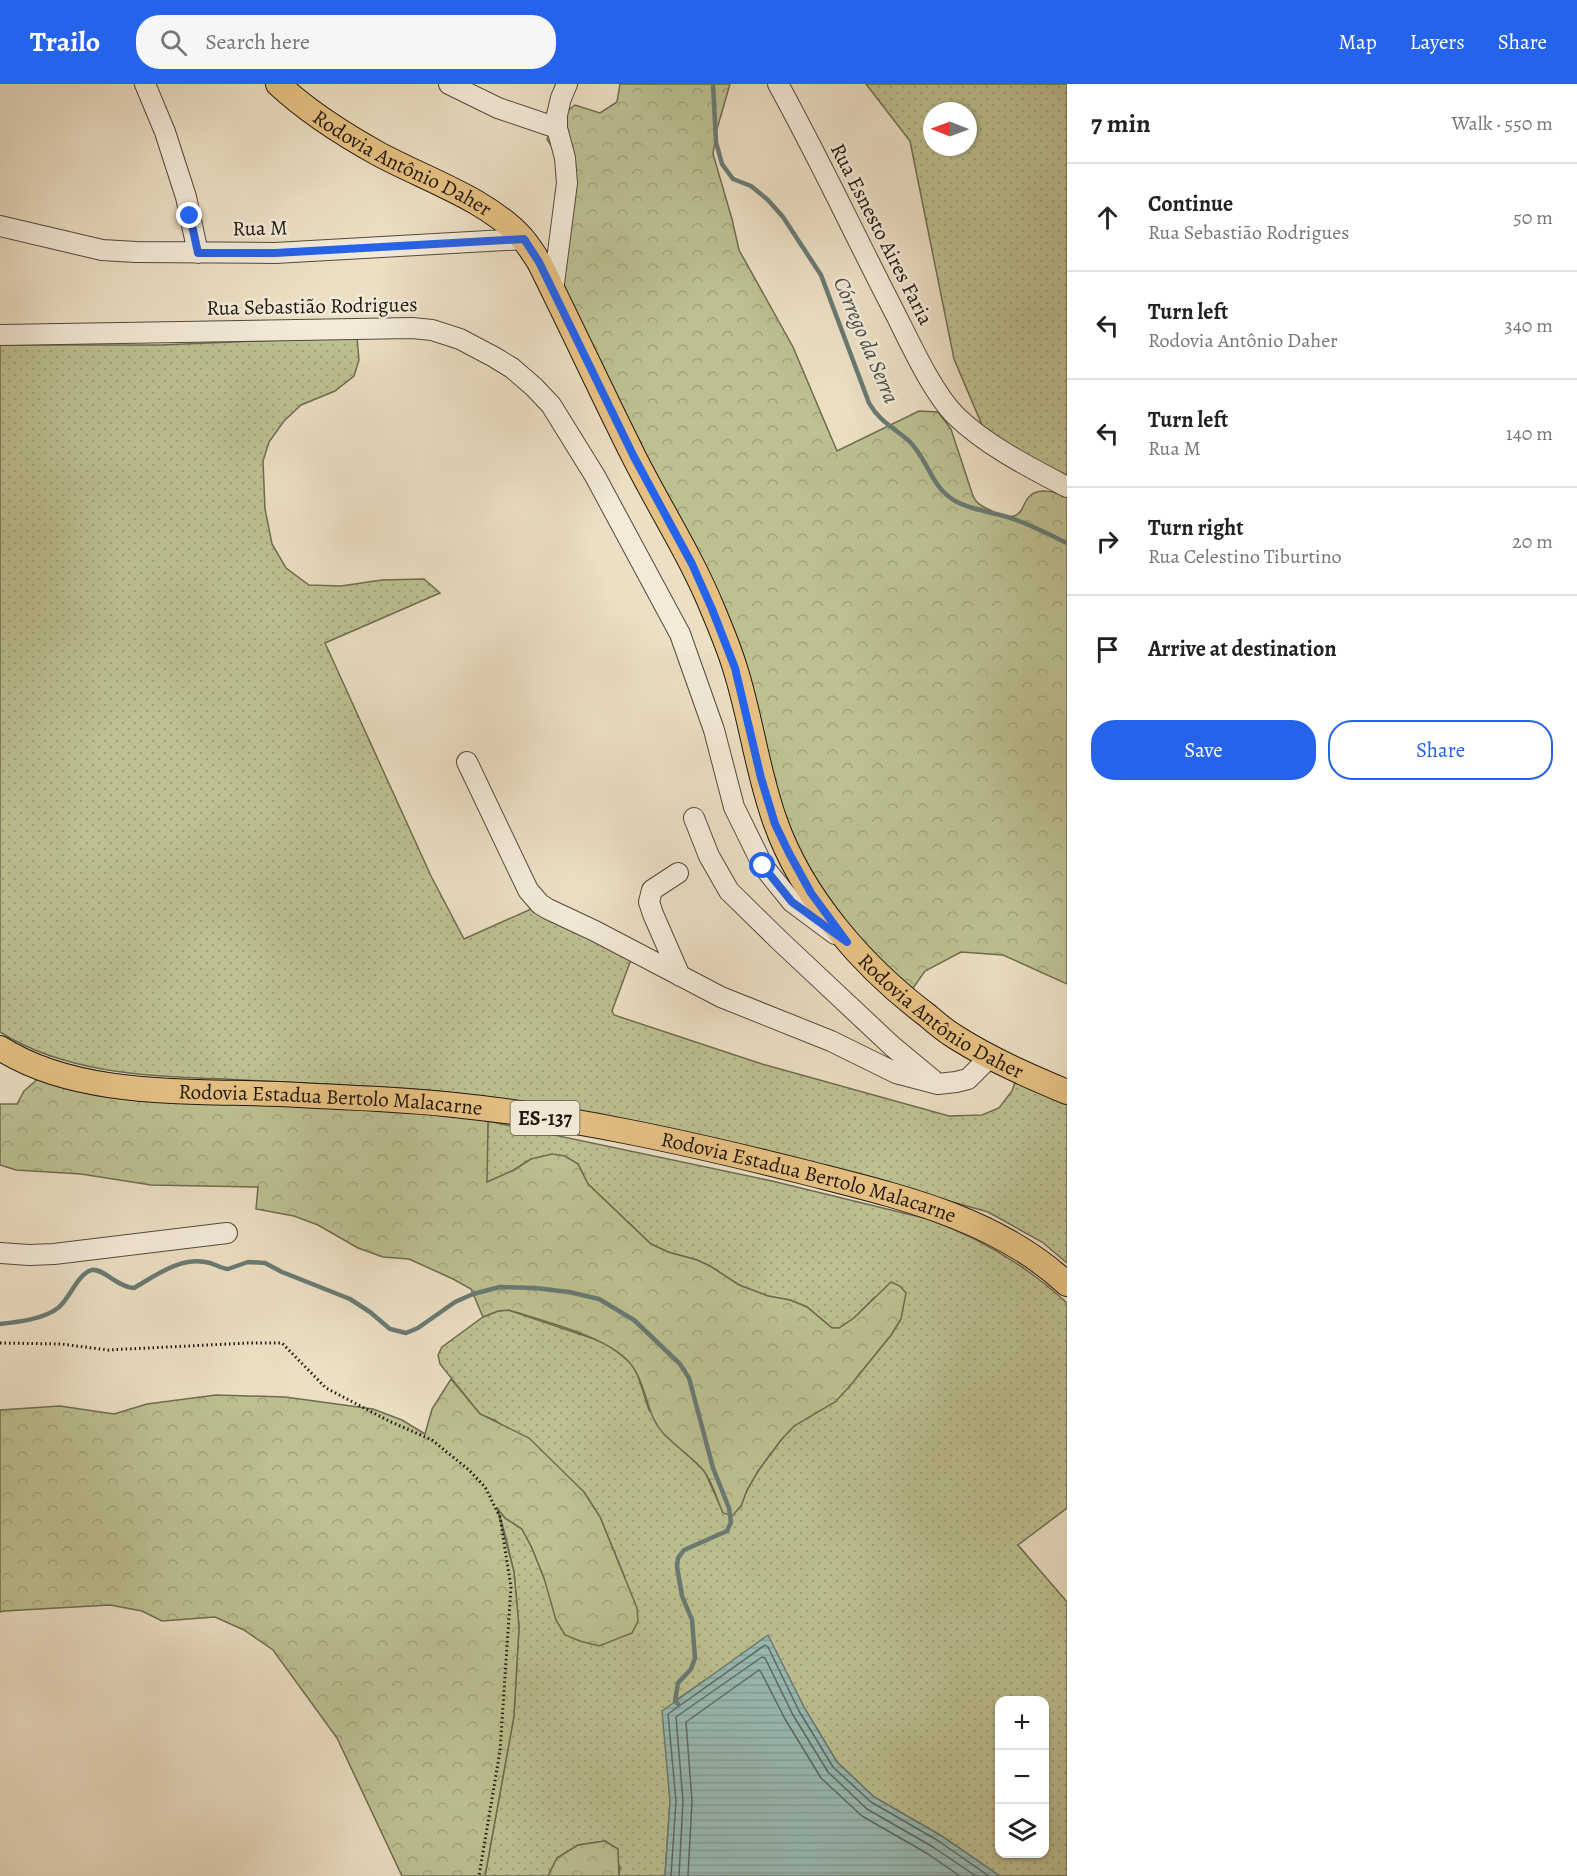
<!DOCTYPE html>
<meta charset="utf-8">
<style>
body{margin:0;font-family:Alegreya,serif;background:#f6f6f6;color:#222}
.controls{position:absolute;right:18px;bottom:18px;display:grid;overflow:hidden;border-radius:12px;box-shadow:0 2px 4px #0004}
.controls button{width:54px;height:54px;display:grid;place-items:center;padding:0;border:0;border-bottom:2px solid #e0e0e0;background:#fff;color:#222;font:30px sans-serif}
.compass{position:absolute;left:923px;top:18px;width:54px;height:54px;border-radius:50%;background:#fff;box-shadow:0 2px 4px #0004;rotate:271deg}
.stop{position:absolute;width:18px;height:18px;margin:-14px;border:4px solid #2563eb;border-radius:50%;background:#fff}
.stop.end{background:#2563eb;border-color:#fff;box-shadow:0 2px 6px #0008}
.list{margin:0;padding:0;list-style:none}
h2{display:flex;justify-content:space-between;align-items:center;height:78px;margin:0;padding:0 24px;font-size:26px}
h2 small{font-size:20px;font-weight:400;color:#767676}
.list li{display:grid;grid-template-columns:39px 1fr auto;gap:18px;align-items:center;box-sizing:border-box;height:108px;padding:0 24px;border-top:2px solid #e0e0e0}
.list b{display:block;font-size:22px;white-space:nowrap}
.list p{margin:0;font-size:20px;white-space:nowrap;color:#767676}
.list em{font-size:20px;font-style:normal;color:#767676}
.actions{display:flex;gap:12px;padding:18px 24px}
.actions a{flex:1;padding:14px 0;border:2px solid #2563eb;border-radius:24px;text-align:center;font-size:21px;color:#2563eb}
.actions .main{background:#2563eb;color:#fff}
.icon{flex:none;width:33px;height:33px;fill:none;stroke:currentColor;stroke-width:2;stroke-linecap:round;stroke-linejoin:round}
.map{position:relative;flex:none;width:1067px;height:1792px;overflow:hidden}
header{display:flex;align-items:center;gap:36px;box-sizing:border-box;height:84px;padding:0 30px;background:#2563eb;color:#fff}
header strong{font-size:28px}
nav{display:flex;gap:33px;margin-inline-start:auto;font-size:21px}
.search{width:420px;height:54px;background:#f6f6f6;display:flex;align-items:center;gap:15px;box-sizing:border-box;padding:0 21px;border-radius:24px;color:#767676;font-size:22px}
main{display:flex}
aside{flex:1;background:#fff}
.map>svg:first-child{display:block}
.green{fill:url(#green-dots);stroke:#6e6c50;stroke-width:1.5;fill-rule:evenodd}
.forest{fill:url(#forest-crowns);stroke:#6e6c50;stroke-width:1.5}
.water{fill:url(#water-rules);stroke:#697a73;stroke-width:1.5}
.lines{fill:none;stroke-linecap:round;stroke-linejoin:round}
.shore{stroke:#5c6a62;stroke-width:1.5}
.stream{stroke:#697a73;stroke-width:4.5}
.minor-casing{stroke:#534a3c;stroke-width:22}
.major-casing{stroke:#20180e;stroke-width:26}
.path{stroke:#20180e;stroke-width:3;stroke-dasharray:1.5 3;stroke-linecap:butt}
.minor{stroke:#f3ead9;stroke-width:20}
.major{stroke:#e6c082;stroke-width:24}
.route{stroke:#2563eb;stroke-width:8}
.labels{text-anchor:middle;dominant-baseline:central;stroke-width:5;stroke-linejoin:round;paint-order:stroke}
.shield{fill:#f3ead9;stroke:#5f574b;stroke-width:1.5}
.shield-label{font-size:20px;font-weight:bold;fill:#20180e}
.street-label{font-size:21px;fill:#20180e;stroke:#f3ead9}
.water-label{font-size:22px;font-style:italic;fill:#4a5149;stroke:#f3ead9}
</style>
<header>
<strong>Trailo</strong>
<div class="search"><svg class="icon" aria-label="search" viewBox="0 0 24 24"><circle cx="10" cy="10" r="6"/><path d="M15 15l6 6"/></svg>Search here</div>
<nav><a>Map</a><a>Layers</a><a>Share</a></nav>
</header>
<main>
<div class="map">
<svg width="1067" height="1792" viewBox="0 0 1067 1792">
<defs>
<pattern id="green-dots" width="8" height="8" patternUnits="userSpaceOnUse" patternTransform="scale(1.5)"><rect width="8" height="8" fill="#bdc091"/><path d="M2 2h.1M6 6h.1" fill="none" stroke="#a2a47c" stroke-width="1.8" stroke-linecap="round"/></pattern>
<pattern id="forest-crowns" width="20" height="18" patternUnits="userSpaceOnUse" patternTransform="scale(1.5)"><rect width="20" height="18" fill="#bdc091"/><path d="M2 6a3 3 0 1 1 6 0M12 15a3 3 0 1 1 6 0" fill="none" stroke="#a2a47c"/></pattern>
<pattern id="water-rules" width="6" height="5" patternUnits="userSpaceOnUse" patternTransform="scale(1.5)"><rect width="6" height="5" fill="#99bcb6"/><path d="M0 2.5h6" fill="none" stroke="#84a19b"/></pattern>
</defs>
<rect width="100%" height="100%" fill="#ecdfc4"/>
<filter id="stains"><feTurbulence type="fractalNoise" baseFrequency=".00333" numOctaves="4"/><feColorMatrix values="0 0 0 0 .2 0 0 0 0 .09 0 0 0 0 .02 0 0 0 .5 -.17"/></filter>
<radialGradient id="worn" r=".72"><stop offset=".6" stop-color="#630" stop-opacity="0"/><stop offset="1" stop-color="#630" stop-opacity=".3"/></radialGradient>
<path class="green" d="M 866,0 L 1067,0 L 1067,413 L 1057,408 L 985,348 L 954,275 L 910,57 ZM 932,27 L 968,27 L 968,63 L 932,63 Z
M 357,253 L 359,276 L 354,292 L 335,307 L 301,321 L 284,337 L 269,358 L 263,377 L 265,425 L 272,460 L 286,484 L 309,501 L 341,502 L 382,496 L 424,495 L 440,509 L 325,559 L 431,792 L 464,855 L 531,825 L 632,873 L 612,927 L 614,931 L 762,980 L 949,1032 L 982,1031 L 999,1024 L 1012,1007 L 1015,998 L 1067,1018 L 1067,1179 L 1042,1158 L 988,1128 L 910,1106 L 502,1015 C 416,1002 329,1001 243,996 C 161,992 71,993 0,948 L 0,261 L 161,261 Z
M 488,1037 L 772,1097 L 928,1135 C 980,1154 1026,1181 1067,1219 L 1067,1424 L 1018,1461 L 1067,1518 L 1067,1792 L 1000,1792 L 940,1751 L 874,1713 L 837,1678 L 805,1625 L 711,1592 L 675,1617 L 667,1676 L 670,1717 L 665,1792 L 619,1792 L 620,1783 L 605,1757 L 578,1761 L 557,1774 L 548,1792 L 485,1792 L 514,1632 L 519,1543 L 514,1488 L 505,1450 L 497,1422 L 505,1434 L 522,1445 L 532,1464 L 544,1494 L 625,1494 L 600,1433 L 584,1408 L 565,1391 L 496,1337 L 480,1330 L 440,1280 L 438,1271 L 442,1263 L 483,1233 L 498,1227 L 508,1226 L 606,1259 L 632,1280 L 638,1292 L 649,1326 L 705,1388 L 720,1422 L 741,1422 L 747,1406 L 758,1387 L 781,1356 L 794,1342 L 849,1303 L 891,1251 L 901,1235 L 875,1213 L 854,1234 L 839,1244 L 832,1244 L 807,1223 L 790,1216 L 768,1212 L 739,1201 L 710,1182 L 697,1176 L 668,1168 L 651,1160 L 588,1100 L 578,1080 L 531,1075 L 514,1086 L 486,1099 ZM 999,1616 L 1044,1616 L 1044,1770 L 999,1770 Z"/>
<path class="forest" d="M 620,0 L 730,0 L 717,45 L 713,70 L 732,135 L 739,166 L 793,263 L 837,367 L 919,327 L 938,328 L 951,345 L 972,409 C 973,411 974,415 976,417 C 981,423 1006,435 1014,432 C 1023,429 1023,420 1028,414 C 1037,402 1056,408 1067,413 L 1067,900 L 1003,871 L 961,868 L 925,887 L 911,907 L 891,889 L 837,828 L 808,783 L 784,734 L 750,608 L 560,205 L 563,82 L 547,55 L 560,33 L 575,21 L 600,29 L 617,18 Z
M 39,994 L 447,1030 L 488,1037 L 487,1098 L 514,1086 L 531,1075 L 552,1070 L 565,1072 L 578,1080 L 588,1100 L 651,1160 L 668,1168 L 697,1176 L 710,1182 L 739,1201 L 768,1212 L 790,1216 L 807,1223 L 832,1244 L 839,1244 L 854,1234 L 891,1198 L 900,1202 L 906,1209 L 901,1235 L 891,1251 L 849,1303 L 835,1318 L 794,1342 L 781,1356 L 758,1387 L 747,1406 L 741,1422 L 732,1432 L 723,1429 C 717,1416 713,1399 704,1387 C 692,1373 676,1363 663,1349 C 646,1330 647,1303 633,1283 C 613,1253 542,1237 509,1226 L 498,1227 L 483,1233 L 471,1205 L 453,1195 L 409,1175 L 383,1173 L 358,1164 L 318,1141 L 294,1132 L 256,1125 L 258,1103 L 151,1101 L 81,1090 L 16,1086 L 0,1081 L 0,1020 L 17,1020 L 24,1007 Z
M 451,1295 L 480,1330 L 529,1354 L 584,1408 L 600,1433 L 637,1524 L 638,1537 L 632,1549 L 599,1562 L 580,1557 L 565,1551 L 556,1536 L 544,1494 L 532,1464 L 522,1445 L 505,1434 L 497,1424 L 514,1488 L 519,1543 L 514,1632 L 485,1792 L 402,1792 L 337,1654 L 273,1566 L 244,1546 L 215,1533 L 162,1537 L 142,1527 L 110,1521 L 4,1527 L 0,1528 L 0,1326 L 60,1322 L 114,1330 L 147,1320 L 216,1311 L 285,1313 L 373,1325 L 402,1336 L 425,1350 L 432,1325 Z
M 605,1757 L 618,1765 L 619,1792 L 548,1792 L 557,1774 L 578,1761 Z"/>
<path class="water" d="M 768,1551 L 805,1625 L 837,1678 L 874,1713 L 940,1751 L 1000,1792 L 665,1792 L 670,1717 L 662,1627 Z"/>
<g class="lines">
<path class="shore" d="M 671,1792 L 676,1717 L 668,1630 L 765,1561 L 768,1563 L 799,1627 L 833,1683 L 871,1718 L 937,1756 L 989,1792
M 679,1792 L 683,1717 L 676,1633 L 762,1573 L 765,1574 L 793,1631 L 828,1688 L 867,1725 L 933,1763 L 976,1792
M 688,1792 L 692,1717 L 686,1638 L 759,1586 L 761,1588 L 785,1635 L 821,1694 L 862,1732 L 928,1770 L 960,1792"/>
<path class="stream" d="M 713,0 L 716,58 L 722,80 L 733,95 L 751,102 L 768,116 L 783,133 L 821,191 L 869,319 C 879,337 894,344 908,356 C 926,372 930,398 948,412 C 962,424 986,427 1004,432 C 1026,438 1046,449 1067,459
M 0,1240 C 18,1238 44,1235 58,1224 C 69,1216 78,1189 92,1186 C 103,1184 119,1204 134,1204 C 155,1192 182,1171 210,1179 C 216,1181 221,1184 228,1185 L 248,1178 L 265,1179 L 282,1188 L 350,1215 L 370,1228 L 390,1245 L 406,1249 L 418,1244 L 455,1218 L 473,1210 L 500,1203 L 535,1204 L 569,1208 L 599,1215 L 634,1236 L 680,1280 L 689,1294 L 713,1384 L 729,1424 L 731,1438 L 727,1447 L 684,1466 L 678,1474 L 677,1483 L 682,1512 L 692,1536 L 695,1574 L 691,1585 L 678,1599 L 675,1617 L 678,1620"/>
<defs>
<path id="minor" d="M 145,0 L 165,48 L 186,113 L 198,169
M 449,0 L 498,24 L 557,44
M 778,0 C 820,76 856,154 896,231 C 911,261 933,309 956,332 C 987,362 1029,383 1067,403
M 0,142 L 102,166 L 136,168 L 275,169 L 524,155
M 553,207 L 567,99 L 565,74 L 557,44 L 557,31 L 561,14 L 567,0
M 0,251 L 412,244 L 432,246 L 460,255 L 494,273 L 512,284 L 534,303 L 551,321 L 595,392 L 680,550 L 714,646 L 734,723 L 763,782 L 792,818 L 835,850
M 467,678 L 528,806 L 540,820 L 548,825 L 595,847 L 721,913 L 831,957 L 896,989 L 938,1000 L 956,998 L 968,995 L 990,973
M 694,734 L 709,772 L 729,807 L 779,856 L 892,962 L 933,996
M 678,789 L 652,806 L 649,818 L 653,830 L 680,892
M 0,1169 L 29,1171 L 54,1170 L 227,1149"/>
<g id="major">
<path id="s1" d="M 278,0 C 308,28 341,49 377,69 C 422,94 488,115 523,155 C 529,162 534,170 539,178 C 571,242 601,307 633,371 C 659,423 691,472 713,526 C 721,545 729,564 735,584 C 751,634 757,687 775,737 C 802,814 864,884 928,932 C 937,940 947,948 957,954 C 992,976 1029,992 1067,1008"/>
<path id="s2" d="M 0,964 C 83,1017 203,1005 299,1011 C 351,1014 403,1015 454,1021 C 572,1033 689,1059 804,1088 C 897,1112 995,1133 1067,1200"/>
</g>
</defs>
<use href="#minor" class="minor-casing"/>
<use href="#major" class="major-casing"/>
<path class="path" d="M 0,1259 L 61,1260 L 108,1266 L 248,1259 L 282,1259 L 326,1304 L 389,1337 L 432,1356 L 469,1386 L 485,1403 L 500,1433 L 511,1503 L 500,1667 L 479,1792"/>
<use href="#minor" class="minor"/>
<use href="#major" class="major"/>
</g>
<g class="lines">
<path class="route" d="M 190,132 L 198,169 L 275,169 L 524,155 L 539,178 L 634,373 L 692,480 L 712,525 L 735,584 L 761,694 L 775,740 L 789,769 L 811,809 L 847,858 L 792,818 L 763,782"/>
</g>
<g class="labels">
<rect class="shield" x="510.5" y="1017" width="69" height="34" rx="4.5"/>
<g class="shield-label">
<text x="545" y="1034">ES-137</text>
</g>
<g class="street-label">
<text stroke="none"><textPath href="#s1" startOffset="148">Rodovia Antônio Daher</textPath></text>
<text transform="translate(260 144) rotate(-1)">Rua M</text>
<text transform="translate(882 150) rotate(63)">Rua Esnesto Aires Faria</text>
<text transform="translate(312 222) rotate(-1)">Rua Sebastião Rodrigues</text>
<text stroke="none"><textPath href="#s1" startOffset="1191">Rodovia Antônio Daher</textPath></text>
<text stroke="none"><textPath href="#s2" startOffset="338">Rodovia Estadua Bertolo Malacarne</textPath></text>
<text stroke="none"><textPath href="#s2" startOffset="824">Rodovia Estadua Bertolo Malacarne</textPath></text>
</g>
<g class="water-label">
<text transform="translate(866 256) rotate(67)">Córrego da Serra</text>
</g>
</g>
<rect width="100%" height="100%" filter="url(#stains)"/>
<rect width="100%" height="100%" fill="url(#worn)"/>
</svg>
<div class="controls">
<button>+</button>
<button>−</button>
<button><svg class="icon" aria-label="layers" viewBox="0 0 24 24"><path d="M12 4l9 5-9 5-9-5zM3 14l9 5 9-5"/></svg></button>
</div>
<svg class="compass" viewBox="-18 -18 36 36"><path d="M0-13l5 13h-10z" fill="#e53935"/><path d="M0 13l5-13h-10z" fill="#767676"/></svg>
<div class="stop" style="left:763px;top:782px"></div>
<div class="stop end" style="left:190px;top:132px"></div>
</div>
<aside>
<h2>7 min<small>Walk · 550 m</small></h2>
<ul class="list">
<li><svg class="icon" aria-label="ahead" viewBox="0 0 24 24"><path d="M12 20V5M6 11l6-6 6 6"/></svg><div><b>Continue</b><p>Rua Sebastião Rodrigues</p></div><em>50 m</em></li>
<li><svg class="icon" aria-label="left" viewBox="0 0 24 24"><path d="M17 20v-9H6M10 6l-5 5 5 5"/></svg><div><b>Turn left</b><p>Rodovia Antônio Daher</p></div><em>340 m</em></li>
<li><svg class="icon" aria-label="left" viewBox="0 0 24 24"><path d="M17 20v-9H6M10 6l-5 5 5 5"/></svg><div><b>Turn left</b><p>Rua M</p></div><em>140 m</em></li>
<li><svg class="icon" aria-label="right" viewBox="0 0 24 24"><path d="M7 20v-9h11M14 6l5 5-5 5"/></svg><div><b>Turn right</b><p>Rua Celestino Tiburtino</p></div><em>20 m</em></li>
<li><svg class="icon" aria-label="arrive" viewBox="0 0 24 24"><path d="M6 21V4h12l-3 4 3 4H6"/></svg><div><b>Arrive at destination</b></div></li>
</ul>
<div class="actions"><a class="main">Save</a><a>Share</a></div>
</aside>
</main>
